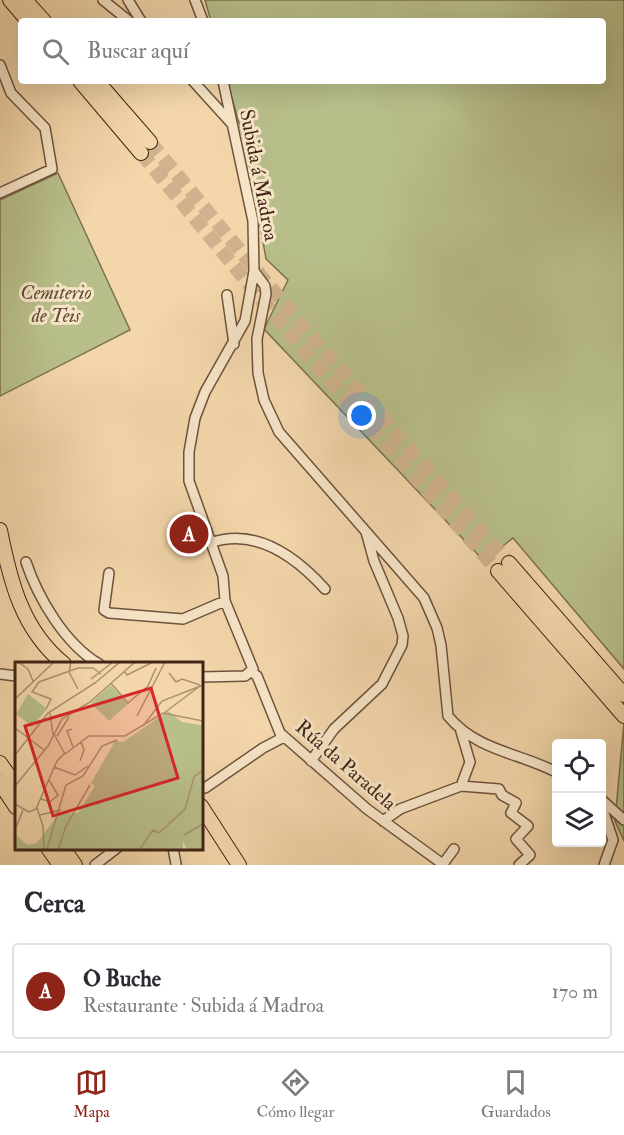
<!DOCTYPE html>
<html lang="es">
<meta charset="utf-8">
<style>
body{margin:0;font-family:"IM FELL Double Pica",serif;background:#f2f2f3;color:#2b2b33}
.controls{position:absolute;right:18px;bottom:18px;display:grid;overflow:hidden;border-radius:6px;box-shadow:0 6px 24px #0002}
.controls button{width:54px;height:54px;display:grid;place-items:center;padding:0;border:0;border-bottom:2px solid #e1e1e2;background:#fff;color:#2b2b33;font:30px sans-serif}
.you{position:absolute;left:362px;top:416px;width:21px;height:21px;margin:-15px;border:4px solid #fff;border-radius:50%;background:#1a73e8;box-shadow:0 0 0 9px #1a73e833}
.badge{display:grid;place-items:center;width:39px;height:39px;border-radius:50%;background:#8f2418;color:#fff;font-size:20px;font-weight:700}
.pin{position:absolute;translate:-50% -50%;border:3px solid #fff;box-shadow:0 2px 6px #0006}
.list{margin:0;padding:0;list-style:none}
h2{display:flex;justify-content:space-between;align-items:center;height:78px;margin:0;padding:0 24px;font-size:26px}
h2 small{font-size:20px;font-weight:400;color:#7c7c81}
.list li{display:grid;grid-template-columns:39px 1fr auto;gap:18px;align-items:center;box-sizing:border-box;height:96px;margin:0 12px 12px;padding:0 12px;border:2px solid #e1e1e2;border-radius:6px}
.list b{display:block;font-size:22px;white-space:nowrap}
.list p{margin:0;font-size:20px;white-space:nowrap;color:#7c7c81}
.list em{font-size:20px;font-style:normal;color:#7c7c81}
.icon{flex:none;width:33px;height:33px;fill:none;stroke:currentColor;stroke-width:2;stroke-linecap:round;stroke-linejoin:round}
.map{position:relative;flex:none;width:624px;height:865px;overflow:hidden}
.search{position:absolute;background:#fff;box-shadow:0 6px 24px #0002;left:18px;right:18px;top:18px;height:66px;display:flex;align-items:center;gap:15px;box-sizing:border-box;padding:0 21px;border-radius:6px;color:#7c7c81;font-size:22px}
.sheet{height:186px;background:#fff}
nav{display:flex;justify-content:space-around;align-items:center;box-sizing:border-box;height:84px;border-top:2px solid #e1e1e2;background:#fff;font-size:16px;color:#7c7c81}
nav a{display:grid;justify-items:center;gap:3px}
nav .on{color:#8f2418}
.map>svg:first-child{display:block}
.green{fill:#b8bf8b;stroke:#7d7252;stroke-width:1.5}
.building{fill:#ecb091;stroke:#422518;stroke-width:1.5;filter:url(#shadow)}
.lines{fill:none;stroke-linecap:round;stroke-linejoin:round}
.highway-tunnel{stroke:#d0b38e;stroke-width:14;stroke-dasharray:14 7;stroke-linecap:butt}
.minor-casing{stroke:#6e523d;stroke-width:12}
.highway-casing{stroke:#422518;stroke-width:16}
.minor{stroke:#f7e5c8;stroke-width:9}
.highway{stroke:#f3d7ab;stroke-width:14}
.labels{text-anchor:middle;dominant-baseline:central;stroke-width:6;stroke-linejoin:round;paint-order:stroke}
.street-label{font-size:20px;fill:#422518;stroke:#f7e5c8}
.park-label{font-size:20px;font-style:italic;fill:#604c35;stroke:#f7e5c8}
.inset-road{fill:none;stroke:#ac9070;stroke-width:1.5}
.view{fill:#d62828;fill-opacity:0.15;stroke:#d62828;stroke-width:3}
.inset-edge{fill:none;stroke:#422518;stroke-width:3}
</style>
<div class="map">
<svg width="624" height="865" viewBox="0 0 624 865">
<defs>
<filter id="shadow"><feDropShadow dx="3" dy="3" stdDeviation="0" flood-color="#0004"/></filter>
</defs>
<rect width="100%" height="100%" fill="#f3d7ab"/>
<filter id="stains"><feTurbulence type="fractalNoise" baseFrequency=".00333" numOctaves="4"/><feColorMatrix values="0 0 0 0 .2 0 0 0 0 .09 0 0 0 0 .02 0 0 0 .5 -.17"/></filter>
<radialGradient id="worn" r=".72"><stop offset=".6" stop-color="#630" stop-opacity="0"/><stop offset="1" stop-color="#630" stop-opacity=".3"/></radialGradient>
<path class="green" d="M 205,0 L 624,0 L 624,669 L 513,538 L 484,561 L 264,329 L 288,280 L 266,259 L 247,151 L 227,81 L 603,81 L 603,21 L 211,21 Z
M 58,173 L 130,330 L 0,396 L 0,200 Z
M 624,722 L 624,841 L 615,821 Z"/>
<path class="building" d="M 196,517 L 205,544 L 180,550 L 174,525 Z"/>
<g class="lines">
<path class="highway-tunnel" d="M 150,142 L 314,340 L 509,563
M 141,153 L 308,356 L 498,571"/>
<defs>
<path id="minor" d="M 103,0 L 129,21
M 128,0 L 141,21
M 195,0 L 203,21
M 0,65 L 11,93 L 45,128 L 52,169 L 0,193
M 193,81 L 231,123
M 254,271 L 265,286 L 266,294 L 257,339 L 258,373 L 264,400 L 279,432 L 424,598 L 437,628 L 441,645 L 448,716 C 477,751 520,753 556,772
M 227,295 L 234,344
M 210,543 C 256,527 296,557 325,589
M 26,562 C 38,598 65,644 99,664
M 109,573 L 104,610 L 109,613 L 183,619 L 225,601
M 252,672 L 257,676 L 280,733 L 367,809 L 444,865
M 0,674 L 16,676
M 201,677 L 245,676 L 253,669 L 225,601 L 223,576 L 189,481 L 189,452 L 195,418 L 205,392 L 245,321 L 254,271 L 253,221 L 223,81
M 460,728 L 470,762 L 461,786
M 311,761 L 334,729 L 382,684 L 402,645 L 403,636 L 398,618 L 374,561 L 366,532
M 205,788 L 263,748 L 284,737
M 602,800 L 624,820
M 602,807 L 613,840 L 604,865
M 383,821 L 400,809 L 461,786 L 499,789 L 502,795 L 516,803 L 511,813 L 528,826 L 516,839 L 530,855 L 519,865
M 173,848 L 176,864
M 443,864 L 454,849
M 95,865 L 117,848"/>
<path id="highway" d="M 10,0 L 28,21
M 25,0 L 44,21
M 80,81 L 141,153
M 97,81 L 150,142
M 0,530 C 10,581 22,630 64,664
M 509,563 L 624,695
M 498,571 L 624,716
M 0,763 L 16,786
M 0,783 L 16,807
M 201,806 L 239,865
M 48,848 L 60,865
M 63,848 L 75,865"/>
</defs>
<use href="#minor" class="minor-casing"/>
<use href="#highway" class="highway-casing"/>
<use href="#minor" class="minor"/>
<use href="#highway" class="highway"/>
</g>
<g class="labels">
<g class="street-label">
<text transform="translate(259 175) rotate(79)">Subida á Madroa</text>
<text transform="translate(346 765) rotate(41)">Rúa da Paradela</text>
</g>
<g class="park-label">
<text x="56" y="292">Cemiterio<tspan x="56" dy="23">de Teis</tspan></text>
</g>
</g>
<g transform="translate(15 662)">
<rect width="188" height="188" fill="#f3d7ab"/>
<path d="M 96,23 L 113,42 L 94,59 L 76,41 ZM 13,32 L 32,47 L 17,64 L 1,52 ZM 153,49 L 167,60 L 187,63 L 187,187 L 172,187 L 168,179 L 168,187 L 0,187 L 1,173 L 12,183 L 22,181 L 44,151 L 63,151 L 80,124 L 76,121 L 100,79 L 108,80 Z" fill="#b8bf8b"/>
<path class="inset-road" d="M 3,0 L 13,7 L 18,19M 56,0 L 54,10 L 63,27M 109,9 L 112,13 L 136,1M 154,11 L 161,20 L 167,17 L 185,23M 76,17 L 98,0M 96,21 L 113,41 L 133,24 L 141,6M 0,37 L 39,0M 31,47 L 36,37 L 17,30 L 24,20 L 63,6 L 78,6 L 86,12M 35,51 L 38,73M 149,51 L 185,24M 122,54 L 150,0M 128,64 L 147,39 L 188,23M 0,66 L 29,88M 57,67 L 52,69 L 58,85M 39,72 L 50,92 L 74,74 L 110,74 L 148,51 L 188,59M 42,74 L 54,55M 0,93 L 33,51 L 80,21 L 105,0M 65,99 L 69,88 L 66,80M 39,105 L 60,113 L 73,104M 0,124 L 33,84 L 47,57 L 75,40 L 120,0M 26,137 L 35,140 L 43,133 L 34,118M 0,142 L 14,150 L 21,147 L 42,99 L 49,92M 22,146 L 28,164 L 29,187M 25,153 L 46,148M 0,168 L 8,148M 144,171 L 170,147 L 179,115 L 188,108M 169,173 L 188,162M 32,187 L 51,123 L 68,114 L 87,84 L 102,78M 43,187 L 51,164 L 75,123M 125,187 L 138,168 L 144,171"/>
<path class="view" d="M 136,26 L 163,116 L 38,154 L 10,64 Z"/>
<rect width="188" height="188" class="inset-edge"/>
</g>
<rect width="100%" height="100%" filter="url(#stains)"/>
<rect width="100%" height="100%" fill="url(#worn)"/>
</svg>
<div class="controls">
<button><svg class="icon" aria-label="locate" viewBox="0 0 24 24"><circle cx="12" cy="12" r="6"/><path d="M12 2v4M12 18v4M2 12h4M18 12h4"/></svg></button>
<button><svg class="icon" aria-label="layers" viewBox="0 0 24 24"><path d="M12 4l9 5-9 5-9-5zM3 14l9 5 9-5"/></svg></button>
</div>
<div class="you"></div>
<div class="pin badge" style="left:189px;top:534px">A</div>
<div class="search"><svg class="icon" aria-label="search" viewBox="0 0 24 24"><circle cx="10" cy="10" r="6"/><path d="M15 15l6 6"/></svg>Buscar aquí</div>
</div>
<section class="sheet">
<h2>Cerca<small></small></h2>
<ul class="list">
<li><span class="badge">A</span><div><b>O Buche</b><p>Restaurante · Subida á Madroa</p></div><em>170 m</em></li>
</ul>
</section>
<nav>
<a class="on"><svg class="icon" aria-label="map" viewBox="0 0 24 24"><path d="M3 6l6-2 6 2 6-2v14l-6 2-6-2-6 2zM9 4v14M15 6v14"/></svg>Mapa</a>
<a><svg class="icon" aria-label="directions" viewBox="0 0 24 24"><path d="M12 3l9 9-9 9-9-9zM9 14v-3h6M13 9l2 2-2 2"/></svg>Cómo llegar</a>
<a><svg class="icon" aria-label="saved" viewBox="0 0 24 24"><path d="M7 4h10v16l-5-4-5 4z"/></svg>Guardados</a>
</nav>
